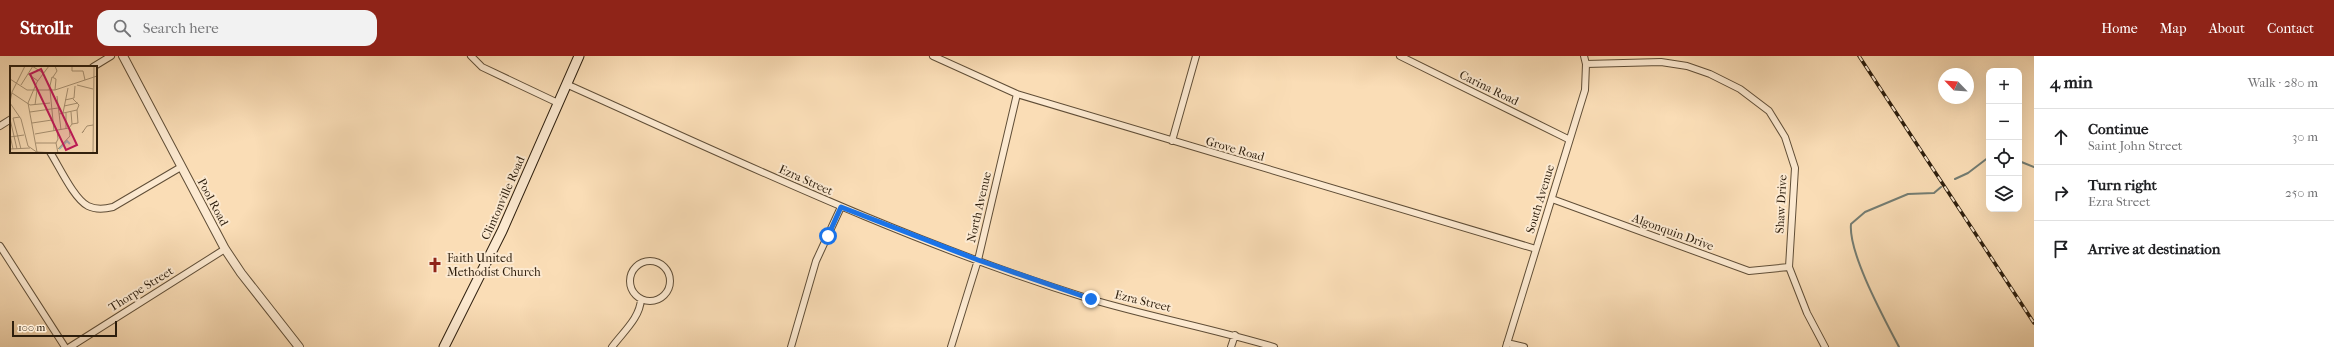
<!DOCTYPE html>
<meta charset="utf-8">
<style>
body{margin:0;font-family:"IM FELL French Canon",serif;background:#f2f2f2;color:#202124}
.controls{position:absolute;right:12px;top:12px;display:grid;overflow:hidden;border-radius:8px;box-shadow:0 4px 16px #0002}
.controls button{width:36px;height:36px;display:grid;place-items:center;padding:0;border:0;border-bottom:1px solid #e0e0e0;background:#fff;color:#202124;font:20px sans-serif}
.compass{position:absolute;left:1938px;top:12px;width:36px;height:36px;border-radius:50%;background:#fff;box-shadow:0 4px 16px #0002;rotate:295deg}
.scale{position:absolute;left:12px;bottom:10px;width:105px;box-sizing:border-box;padding-left:4px;border:2px solid #2d1e0d;border-top:0;font-size:11px;line-height:14px;white-space:nowrap;color:#2d1e0d;-webkit-text-stroke:3px #fce9d0;paint-order:stroke}
.stop{position:absolute;width:12px;height:12px;margin:-9px;border:3px solid #1a73e8;border-radius:50%;background:#fff}
.stop.end{background:#1a73e8;border-color:#fff;box-shadow:0 1px 4px #0008}
.list{margin:0;padding:0;list-style:none}
h2{display:flex;justify-content:space-between;align-items:center;height:52px;margin:0;padding:0 16px;font-size:17px}
h2 small{font-size:13px;font-weight:400;color:#757577}
.list li{display:grid;grid-template-columns:26px 1fr auto;gap:12px;align-items:center;box-sizing:border-box;height:56px;padding:0 16px;border-top:1px solid #e0e0e0}
.list b{display:block;font-size:15px;white-space:nowrap}
.list p{margin:0;font-size:13px;white-space:nowrap;color:#757577}
.list em{font-size:13px;font-style:normal;color:#757577}
.icon{flex:none;width:22px;height:22px;fill:none;stroke:currentColor;stroke-width:2;stroke-linecap:round;stroke-linejoin:round}
.map{position:relative;flex:none;width:2034px;height:291px;overflow:hidden}
header{display:flex;align-items:center;gap:24px;box-sizing:border-box;height:56px;padding:0 20px;background:#8f2418;color:#fff}
header strong{font-size:19px}
nav{display:flex;gap:22px;margin-inline-start:auto;font-size:14px}
.search{width:280px;height:36px;background:#f2f2f2;display:flex;align-items:center;gap:10px;box-sizing:border-box;padding:0 14px;border-radius:12px;color:#757577;font-size:15px}
main{display:flex}
aside{flex:1;background:#fff}
.map>svg:first-child{display:block}
.lines{fill:none;stroke-linecap:round;stroke-linejoin:round}
.stream{stroke:#737c72;stroke-width:2}
.minor-casing{stroke:#604e37;stroke-width:8}
.tertiary-casing{stroke:#604e37;stroke-width:10}
.secondary-casing{stroke:#2d1e0d;stroke-width:11}
.minor{stroke:#fce9d0;stroke-width:6}
.tertiary{stroke:#fce9d0;stroke-width:8}
.secondary{stroke:#fce9d0;stroke-width:9}
.rail-casing{stroke:#2d1e0d;stroke-width:3.5}
.rail{stroke:#fce9d0;stroke-width:2;stroke-dasharray:6;stroke-linecap:butt}
.route{stroke:#1a73e8;stroke-width:5}
.labels{text-anchor:middle;dominant-baseline:central;stroke-width:4;stroke-linejoin:round;paint-order:stroke}
.street-label{font-size:12px;fill:#2d1e0d;stroke:#fce9d0}
.poi-label{font-size:12px;fill:#2d1e0d;stroke:#fce9d0;text-anchor:start}
.inset-river{fill:none;stroke:#a1bab6;stroke-width:2}
.inset-road{fill:none;stroke:#a89172;stroke-width:1}
.view{fill:#c2185b;fill-opacity:0.15;stroke:#c2185b;stroke-width:2}
.inset-edge{fill:none;stroke:#2d1e0d;stroke-width:2}
</style>
<header>
<strong>Strollr</strong>
<div class="search"><svg class="icon" aria-label="search" viewBox="0 0 24 24"><circle cx="10" cy="10" r="6"/><path d="M15 15l6 6"/></svg>Search here</div>
<nav><a>Home</a><a>Map</a><a>About</a><a>Contact</a></nav>
</header>
<main>
<div class="map">
<svg width="2034" height="291" viewBox="0 0 2034 291">
<rect width="100%" height="100%" fill="#faddb6"/>
<filter id="stains"><feTurbulence type="fractalNoise" baseFrequency=".005" numOctaves="4"/><feColorMatrix values="0 0 0 0 .2 0 0 0 0 .09 0 0 0 0 .02 0 0 0 .5 -.17"/></filter>
<radialGradient id="worn" r=".72"><stop offset=".6" stop-color="#630" stop-opacity="0"/><stop offset="1" stop-color="#630" stop-opacity=".3"/></radialGradient>
<g class="lines">
<path class="stream" d="M 2019,105 L 2034,111
M 1955,123 L 1968,117 L 1989,101
M 1899,291 C 1885,264 1848,197 1851,168 L 1865,156 L 1908,138 L 1934,137 L 1941,131"/>
<defs>
<path id="minor" d="M 471,0 L 482,11 L 558,47
M 933,0 L 1017,38 L 1536,193
M 1400,0 L 1568,83
M 1586,8 L 1661,6 L 1687,10 L 1710,18 L 1740,33 L 1769,55 L 1785,81 L 1795,112 L 1789,211 L 1807,257 L 1825,291
M 93,11 L 111,0
M 566,28 C 738,105 909,187 1090,243 C 1151,261 1214,273 1274,291
M 0,70 L 11,63
M 1172,85 L 1196,0
M 50,96 C 59,110 74,143 88,150 C 96,154 105,153 113,151 L 181,111
M 1552,143 L 1749,215 L 1789,211
M 0,190 L 65,291
M630 225a20 20 0 1 1 40 0a20 20 0 1 1-40 0Z
M 1507,287 L 1524,291
M 70,291 L 225,193
M 612,291 C 623,276 640,262 641,243
M 791,291 L 816,205 L 841,151
M 951,291 L 978,204 L 1017,38
M 1231,291 L 1235,279
M 1506,291 L 1585,34 L 1586,8 L 1584,0"/>
<path id="tertiary" d="M 123,0 L 225,193 L 241,217 L 299,291"/>
<path id="secondary" d="M 444,291 L 502,175 L 579,0"/>
</defs>
<use href="#minor" class="minor-casing"/>
<use href="#tertiary" class="tertiary-casing"/>
<use href="#secondary" class="secondary-casing"/>
<use href="#minor" class="minor"/>
<use href="#tertiary" class="tertiary"/>
<use href="#secondary" class="secondary"/>
<defs>
<path id="rail" d="M 1859,0 L 2034,267"/>
</defs>
<use href="#rail" class="rail-casing"/>
<use href="#rail" class="rail"/>
</g>
<g class="lines">
<path class="route" d="M 828,180 L 841,151 L 978,204 L 1091,243"/>
</g>
<defs>
<symbol id="church-bare" viewBox="-9 -9 18 18"><path d="M-1.2-6h2.4v3.5h3.3v2.4h-3.3V6h-2.4V-.1h-3.3v-2.4h3.3Z" fill="#8f2418" stroke="#fce9d0" stroke-width="2.5" paint-order="stroke"/></symbol>
</defs>
<g fill-rule="evenodd">
<use href="#church-bare" x="424" y="198" width="22" height="22"/>
</g>
<g class="labels">
<g class="street-label">
<text transform="translate(1489 32) rotate(26)">Carina Road</text>
<text transform="translate(1235 93) rotate(16)">Grove Road</text>
<text transform="translate(806 124) rotate(24)">Ezra Street</text>
<text transform="translate(503 142) rotate(-66)">Clintonville Road</text>
<text transform="translate(1540 143) rotate(-73)">South Avenue</text>
<text transform="translate(213 146) rotate(62)">Pool Road</text>
<text transform="translate(1781 148) rotate(-87)">Shaw Drive</text>
<text transform="translate(979 151) rotate(-77)">North Avenue</text>
<text transform="translate(1673 176) rotate(20)">Algonquin Drive</text>
<text transform="translate(141 233) rotate(-32)">Thorpe Street</text>
<text transform="translate(1143 245) rotate(14)">Ezra Street</text>
</g>
<g class="poi-label">
<text x="447" y="202">Faith United<tspan x="447" dy="14">Methodist Church</tspan></text>
</g>
</g>
<g transform="translate(10 10)">
<rect width="87" height="87" fill="#faddb6"/>
<path class="inset-river" d="M 49,83 L 57,75 L 60,78"/>
<path class="inset-road" d="M 22,0 L 33,7M 62,0 L 62,5 L 73,5 L 75,14M 18,8 L 28,15M 43,11 L 47,5 L 45,0M 0,13 L 17,24 L 45,24 L 87,10M 11,19 L 23,0M 67,19 L 83,23M 39,24 L 42,11 L 46,13 L 45,24M 40,24 L 44,65M 2,27 L 20,39 L 40,37M 47,30 L 51,64M 55,34 L 64,32 L 65,20M 0,36 L 2,26 L 15,0M 0,37 L 11,53 L 18,80 L 28,87M 25,39 L 27,24M 54,40 L 68,37M 20,46 L 48,42M 53,47 L 58,22M 49,48 L 67,44 L 69,39 L 63,33M 10,51 L 3,52 L 11,83M 0,53 L 7,83M 22,57 L 42,54M 62,58 L 68,57 L 67,44M 56,63 L 56,47M 74,65 L 72,67 L 77,60 L 83,59M 25,68 L 59,62 L 62,58 L 61,46M 0,69 L 3,83M 0,71 L 14,69M 26,77 L 46,77 L 48,87M 46,77 L 48,73 L 47,64M 0,83 L 20,82M 48,83 L 60,70 L 59,62M 27,86 L 18,37 L 27,16 L 39,0M 27,86 L 49,87M 83,87 L 84,0"/>
<path class="view" d="M 31,3 L 67,79 L 56,84 L 20,8 Z"/>
<rect width="87" height="87" class="inset-edge"/>
</g>
<rect width="100%" height="100%" filter="url(#stains)"/>
<rect width="100%" height="100%" fill="url(#worn)"/>
</svg>
<div class="controls">
<button>+</button>
<button>−</button>
<button><svg class="icon" aria-label="locate" viewBox="0 0 24 24"><circle cx="12" cy="12" r="6"/><path d="M12 2v4M12 18v4M2 12h4M18 12h4"/></svg></button>
<button><svg class="icon" aria-label="layers" viewBox="0 0 24 24"><path d="M12 4l9 5-9 5-9-5zM3 14l9 5 9-5"/></svg></button>
</div>
<svg class="compass" viewBox="-18 -18 36 36"><path d="M0-13l5 13h-10z" fill="#e53935"/><path d="M0 13l5-13h-10z" fill="#757577"/></svg>
<div class="scale">100 m</div>
<div class="stop" style="left:828px;top:180px"></div>
<div class="stop end" style="left:1091px;top:243px"></div>
</div>
<aside>
<h2>4 min<small>Walk · 280 m</small></h2>
<ul class="list">
<li><svg class="icon" aria-label="ahead" viewBox="0 0 24 24"><path d="M12 20V5M6 11l6-6 6 6"/></svg><div><b>Continue</b><p>Saint John Street</p></div><em>30 m</em></li>
<li><svg class="icon" aria-label="right" viewBox="0 0 24 24"><path d="M7 20v-9h11M14 6l5 5-5 5"/></svg><div><b>Turn right</b><p>Ezra Street</p></div><em>250 m</em></li>
<li><svg class="icon" aria-label="arrive" viewBox="0 0 24 24"><path d="M6 21V4h12l-3 4 3 4H6"/></svg><div><b>Arrive at destination</b></div></li>
</ul>
</aside>
</main>
